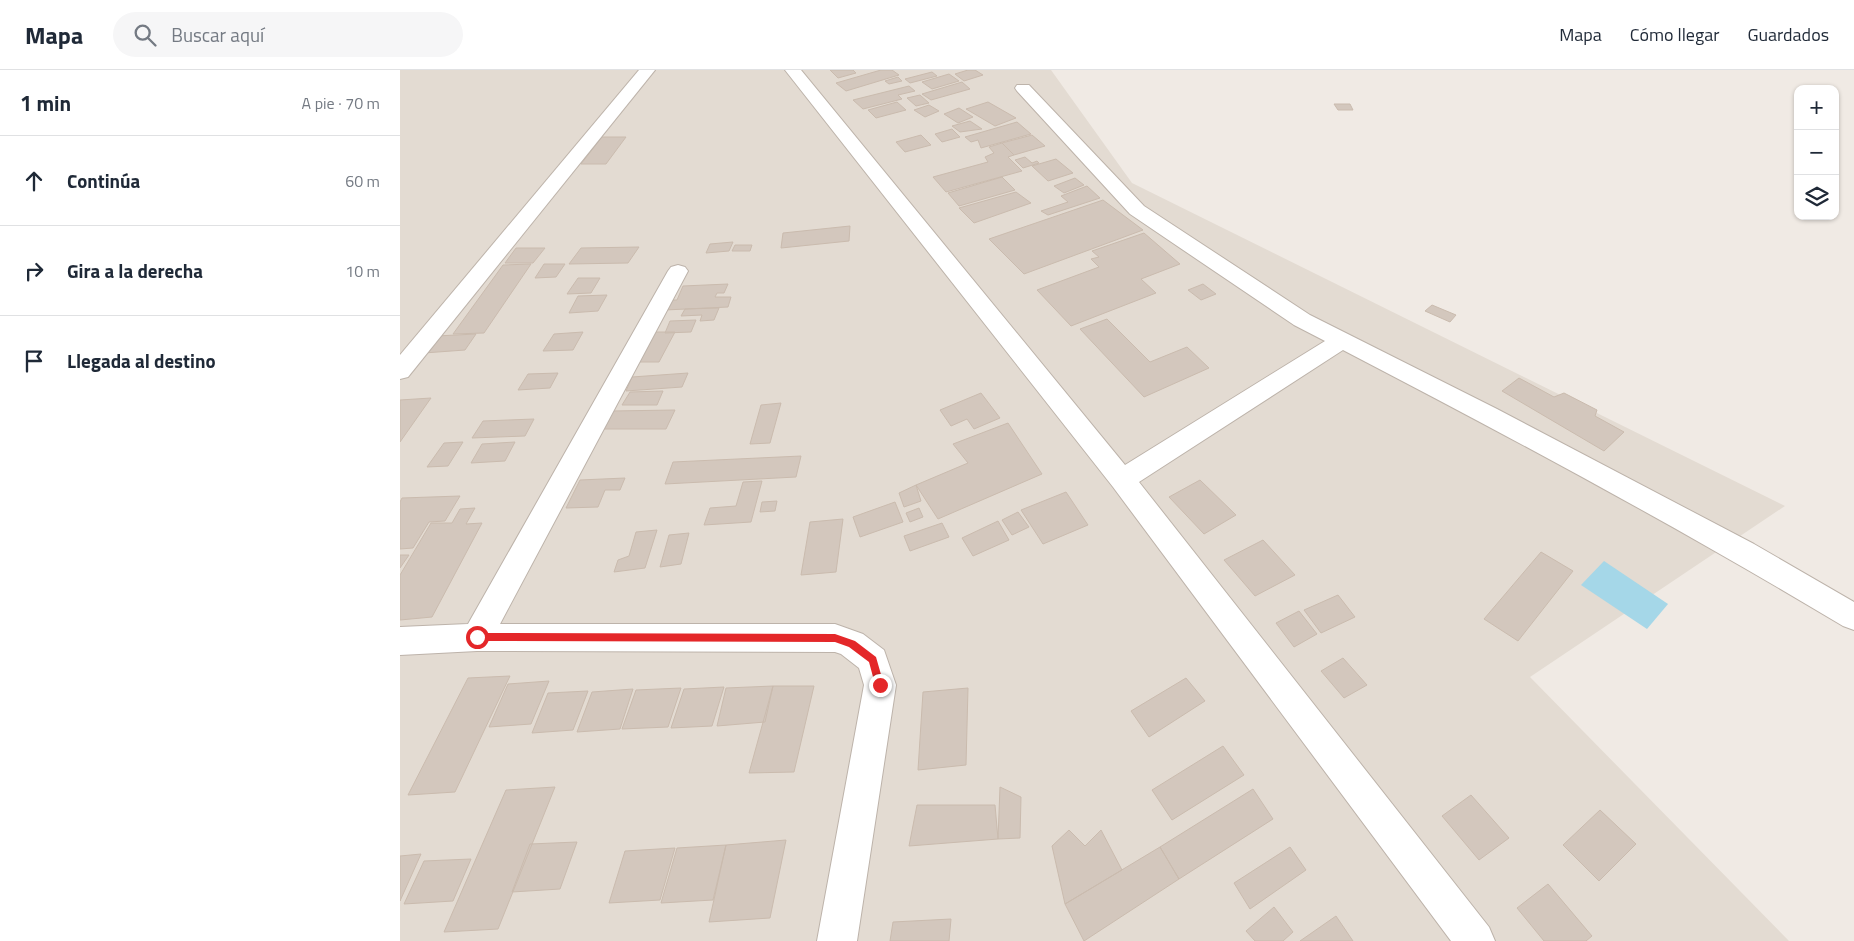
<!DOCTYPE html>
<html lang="es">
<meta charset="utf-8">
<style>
body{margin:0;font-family:"Titillium Web",sans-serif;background:#f6f6f7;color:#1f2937}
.controls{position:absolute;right:15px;top:15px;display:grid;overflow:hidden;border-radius:10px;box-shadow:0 1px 4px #0004}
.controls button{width:45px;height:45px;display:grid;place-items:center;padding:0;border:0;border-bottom:1px solid #e0e1e3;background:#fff;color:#1f2937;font:25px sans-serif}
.stop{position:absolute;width:15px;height:15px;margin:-11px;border:4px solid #e42729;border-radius:50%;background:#fff}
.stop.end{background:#e42729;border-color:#fff;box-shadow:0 1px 5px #0008}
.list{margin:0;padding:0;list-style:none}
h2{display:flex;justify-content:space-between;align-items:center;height:65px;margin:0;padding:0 20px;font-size:21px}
h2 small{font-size:16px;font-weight:400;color:#747a83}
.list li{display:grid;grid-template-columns:32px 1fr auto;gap:15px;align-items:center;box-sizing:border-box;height:90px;padding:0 20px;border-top:1px solid #e0e1e3}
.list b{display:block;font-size:19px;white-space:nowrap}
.list em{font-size:16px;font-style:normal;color:#747a83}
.icon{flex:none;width:28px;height:28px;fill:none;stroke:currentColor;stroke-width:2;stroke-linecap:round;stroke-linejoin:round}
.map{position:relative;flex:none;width:1454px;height:871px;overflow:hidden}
header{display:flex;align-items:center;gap:30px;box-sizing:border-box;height:70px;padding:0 25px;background:#fff;border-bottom:1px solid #e0e1e3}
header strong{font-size:24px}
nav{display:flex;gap:28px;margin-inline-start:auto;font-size:18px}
.search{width:350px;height:45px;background:#f6f6f7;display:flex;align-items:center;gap:12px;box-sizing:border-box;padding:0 18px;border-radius:28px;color:#747a83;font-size:19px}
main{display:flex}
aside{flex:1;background:#fff}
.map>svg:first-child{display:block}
.residential{fill:#e3dbd2}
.water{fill:#a5d7e8}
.building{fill:#d3c7bd;stroke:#cabbae}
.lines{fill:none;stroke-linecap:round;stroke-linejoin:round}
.minor-casing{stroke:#bdb3aa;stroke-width:2}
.tertiary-casing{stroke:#bdb3aa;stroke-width:2}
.minor{fill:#fff;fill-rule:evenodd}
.tertiary{fill:#fff;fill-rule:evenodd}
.route{fill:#e42729}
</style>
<header>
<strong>Mapa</strong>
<div class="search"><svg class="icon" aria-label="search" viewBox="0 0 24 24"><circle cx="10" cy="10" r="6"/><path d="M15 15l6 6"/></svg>Buscar aquí</div>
<nav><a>Mapa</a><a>Cómo llegar</a><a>Guardados</a></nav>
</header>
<main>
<aside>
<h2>1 min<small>A pie · 70 m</small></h2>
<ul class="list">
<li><svg class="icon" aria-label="ahead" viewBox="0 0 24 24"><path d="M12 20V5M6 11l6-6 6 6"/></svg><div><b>Continúa</b></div><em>60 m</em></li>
<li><svg class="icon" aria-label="right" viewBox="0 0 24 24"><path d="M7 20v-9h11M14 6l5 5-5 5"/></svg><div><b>Gira a la derecha</b></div><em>10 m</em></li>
<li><svg class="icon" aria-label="arrive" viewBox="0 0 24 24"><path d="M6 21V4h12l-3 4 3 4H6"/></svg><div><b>Llegada al destino</b></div></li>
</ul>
</aside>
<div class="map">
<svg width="1454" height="871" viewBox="0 0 1454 871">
<rect width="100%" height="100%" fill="#f0eae4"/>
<path class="residential" d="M 0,0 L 651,0 L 732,113 L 1385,436 L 1130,607 L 1389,871 L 0,871 Z"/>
<path class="water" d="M 1204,491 L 1268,534 L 1247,559 L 1181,515 Z"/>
<path class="building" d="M 430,0 L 453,0 L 456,3 L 438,8 Z
M 481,0 L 492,0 L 499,5 L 446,21 L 436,13 Z
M 568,0 L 575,0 L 583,5 L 564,11 L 555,4 Z
M 532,2 L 537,6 L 510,13 L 505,9 Z
M 549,4 L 559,11 L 532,19 L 522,12 Z
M 498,7 L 502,11 L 489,14 L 485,11 Z
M 562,12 L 570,19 L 531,30 L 522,24 Z
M 509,16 L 515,21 L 498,25 L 502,29 L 463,39 L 453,30 Z
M 520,25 L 529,33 L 516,36 L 507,28 Z
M 497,32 L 506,40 L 476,48 L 468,40 Z
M 588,32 L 616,48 L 595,56 L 566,39 Z
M 934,34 L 950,34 L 953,40 L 938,40 Z
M 529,35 L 539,41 L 525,47 L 514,40 Z
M 559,38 L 573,47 L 558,53 L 544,44 Z
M 570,51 L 582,59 L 560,62 L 552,56 Z
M 617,52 L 631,64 L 581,78 L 578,70 L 571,72 L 565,67 Z
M 552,59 L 560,67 L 542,72 L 535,64 Z
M 521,65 L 531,75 L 505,82 L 496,72 Z
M 632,65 L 645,76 L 614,85 L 602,73 Z
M 202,67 L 226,67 L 206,94 L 181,94 Z
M 602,73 L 614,85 L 608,87 L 622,101 L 546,122 L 533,107 L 588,92 L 585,87 L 594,83 L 589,77 Z
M 625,87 L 632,93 L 637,91 L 639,93 L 623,98 L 615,90 Z
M 656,89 L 673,103 L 648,111 L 632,96 Z
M 602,107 L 615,120 L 559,136 L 548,123 Z
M 675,108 L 684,115 L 664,123 L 654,116 Z
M 687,116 L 700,128 L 648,145 L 641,141 L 668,132 L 661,126 Z
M 616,122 L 631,133 L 574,153 L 559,138 Z
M 703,130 L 743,160 L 624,204 L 589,169 Z
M 450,156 L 449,171 L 381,178 L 383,163 Z
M 744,163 L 780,194 L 741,209 L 756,223 L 671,256 L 637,220 L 699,197 L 691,189 L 699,187 L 692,181 Z
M 333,172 L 329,181 L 306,183 L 310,174 Z
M 335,175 L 352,175 L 350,181 L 332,181 Z
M 239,177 L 228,193 L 169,194 L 181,178 Z
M 116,178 L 145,178 L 133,193 L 105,193 Z
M 131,194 L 84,263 L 53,264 L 103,195 Z
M 144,194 L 165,194 L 156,207 L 135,208 Z
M 178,208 L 200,208 L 191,223 L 167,224 Z
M 328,214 L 324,223 L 317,223 L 315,227 L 331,227 L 328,237 L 265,240 L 269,230 L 277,230 L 283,216 Z
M 803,214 L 816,224 L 801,230 L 788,220 Z
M 207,225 L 198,241 L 169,243 L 178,226 Z
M 1032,235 L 1056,245 L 1050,252 L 1025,241 Z
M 319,238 L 314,250 L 300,251 L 302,245 L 281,246 L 285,239 Z
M 707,249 L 750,292 L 787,277 L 809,298 L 744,327 L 680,259 Z
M 296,250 L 291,262 L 265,263 L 270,251 Z
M 183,262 L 173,280 L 143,281 L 154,264 Z
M 249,262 L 275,262 L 259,292 L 233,292 Z
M 76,264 L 65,280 L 24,283 L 36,266 Z
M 158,303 L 150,318 L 118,320 L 128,304 Z
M 288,303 L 282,317 L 226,321 L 232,307 Z
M 1119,308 L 1154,327 L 1164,323 L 1197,340 L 1195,346 L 1224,362 L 1204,381 L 1102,321 Z
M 263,321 L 257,335 L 222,335 L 230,322 Z
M 581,323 L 600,348 L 574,359 L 567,349 L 551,356 L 540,340 Z
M 31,328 L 0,372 L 0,330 Z
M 381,333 L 370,373 L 350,374 L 361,335 Z
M 275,340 L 266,359 L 201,359 L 211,341 Z
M 134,349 L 125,366 L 72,368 L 83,351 Z
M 608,353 L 642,404 L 538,449 L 516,415 L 568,393 L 553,374 Z
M 63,372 L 48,396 L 27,397 L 44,373 Z
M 115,372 L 105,391 L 71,393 L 82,374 Z
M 401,386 L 396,407 L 265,414 L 273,392 Z
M 225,408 L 220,420 L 205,420 L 198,437 L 166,438 L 180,410 Z
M 800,410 L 836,445 L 804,464 L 769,427 Z
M 362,411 L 351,452 L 304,455 L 310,438 L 336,436 L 343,412 Z
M 516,415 L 521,431 L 504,437 L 499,423 Z
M 666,422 L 688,455 L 643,474 L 621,440 Z
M 60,426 L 45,451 L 29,452 L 13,478 L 0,479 L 0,432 L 2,428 Z
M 377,431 L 375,441 L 360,442 L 362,432 Z
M 495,432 L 503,452 L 460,467 L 453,447 Z
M 75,438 L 66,454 L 82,453 L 32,547 L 0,550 L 0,505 L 31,453 L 52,453 L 60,439 Z
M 519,438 L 523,447 L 510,452 L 506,443 Z
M 618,442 L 629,457 L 612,465 L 602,450 Z
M 443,449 L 436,502 L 401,505 L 410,452 Z
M 598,451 L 609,470 L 573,486 L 562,468 Z
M 542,453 L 549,467 L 510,481 L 504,466 Z
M 257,460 L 245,498 L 214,502 L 218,490 L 229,486 L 236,462 Z
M 289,463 L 281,494 L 260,497 L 269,465 Z
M 863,470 L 895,505 L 855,526 L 824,490 Z
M 1141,482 L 1173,501 L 1118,571 L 1084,549 Z
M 0,485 L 9,485 L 0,498 Z
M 938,525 L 955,547 L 921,563 L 904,540 Z
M 899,541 L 917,564 L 894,577 L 876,553 Z
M 943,588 L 967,615 L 944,628 L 921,601 Z
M 110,606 L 55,722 L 8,725 L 68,608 Z
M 786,608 L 805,631 L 749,667 L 731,641 Z
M 149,611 L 131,654 L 89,657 L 108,614 Z
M 373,616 L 414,616 L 394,702 L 349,703 Z
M 373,616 L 365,652 L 317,656 L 326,618 Z
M 324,617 L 312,656 L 271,658 L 284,619 Z
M 281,618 L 268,657 L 222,659 L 236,620 Z
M 568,618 L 566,695 L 518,700 L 523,622 Z
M 233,619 L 220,659 L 177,662 L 192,622 Z
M 188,621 L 173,660 L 132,663 L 148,623 Z
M 823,676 L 844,705 L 772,750 L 752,720 Z
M 155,717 L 98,859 L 44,862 L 106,720 Z
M 600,717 L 621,727 L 620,768 L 598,769 Z
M 853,719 L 873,749 L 779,809 L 760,777 Z
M 1071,725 L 1109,768 L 1079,790 L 1042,746 Z
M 517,735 L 595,735 L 598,769 L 509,776 Z
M 1200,740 L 1236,774 L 1199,811 L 1163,775 Z
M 669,760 L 685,776 L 701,760 L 722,800 L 665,834 L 652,776 Z
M 386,770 L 370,848 L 309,852 L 326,775 Z
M 177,772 L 160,819 L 112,822 L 130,774 Z
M 326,775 L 313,830 L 261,833 L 277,778 Z
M 760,777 L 779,809 L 684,871 L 665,834 Z
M 890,777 L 906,800 L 850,839 L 834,813 Z
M 275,778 L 260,830 L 209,833 L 225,781 Z
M 21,784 L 0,831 L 0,786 Z
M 71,789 L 53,831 L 4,834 L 24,791 Z
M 1148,814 L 1192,866 L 1186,871 L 1144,871 L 1117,838 Z
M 874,837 L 893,862 L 883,871 L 855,871 L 846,861 Z
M 936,846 L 953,871 L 900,871 Z
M 551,849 L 549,871 L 490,871 L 493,852 Z"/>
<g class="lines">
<defs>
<path id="minor" d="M 385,0 L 401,0 L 725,395 L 925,271 L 894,255 L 730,144 L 617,21 L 615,18 L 617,15 L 629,15 L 744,136 L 910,245 L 1097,339 L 1354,474 L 1454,532 L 1454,560 L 1443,556 C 1280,458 1112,368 943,280 L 739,412 L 1089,857 L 1095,871 L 1051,871 L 713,417 Z
M 278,195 L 285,197 L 288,201 L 100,554 L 435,554 L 463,564 L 484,580 L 496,615 L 457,871 L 417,871 L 464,615 L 459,598 L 441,584 L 435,582 L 77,581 L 0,585 L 0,557 L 68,554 L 268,201 L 271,197 Z"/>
<path id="tertiary" d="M 239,0 L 255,0 L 8,307 L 0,309 L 0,285 Z"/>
</defs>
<use href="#minor" class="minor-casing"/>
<use href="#tertiary" class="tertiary-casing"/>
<use href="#minor" class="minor"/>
<use href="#tertiary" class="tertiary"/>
</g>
<path class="route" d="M 77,563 L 435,564 L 455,571 L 476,587 L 484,615 L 483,618 L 476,618 L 469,592 L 449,577 L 435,572 L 77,571 L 72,567 Z"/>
</svg>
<div class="controls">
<button>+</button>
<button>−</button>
<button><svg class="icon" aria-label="layers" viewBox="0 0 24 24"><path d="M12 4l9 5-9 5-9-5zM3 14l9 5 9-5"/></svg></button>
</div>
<div class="stop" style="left:77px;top:567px"></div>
<div class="stop end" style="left:480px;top:615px"></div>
</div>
</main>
